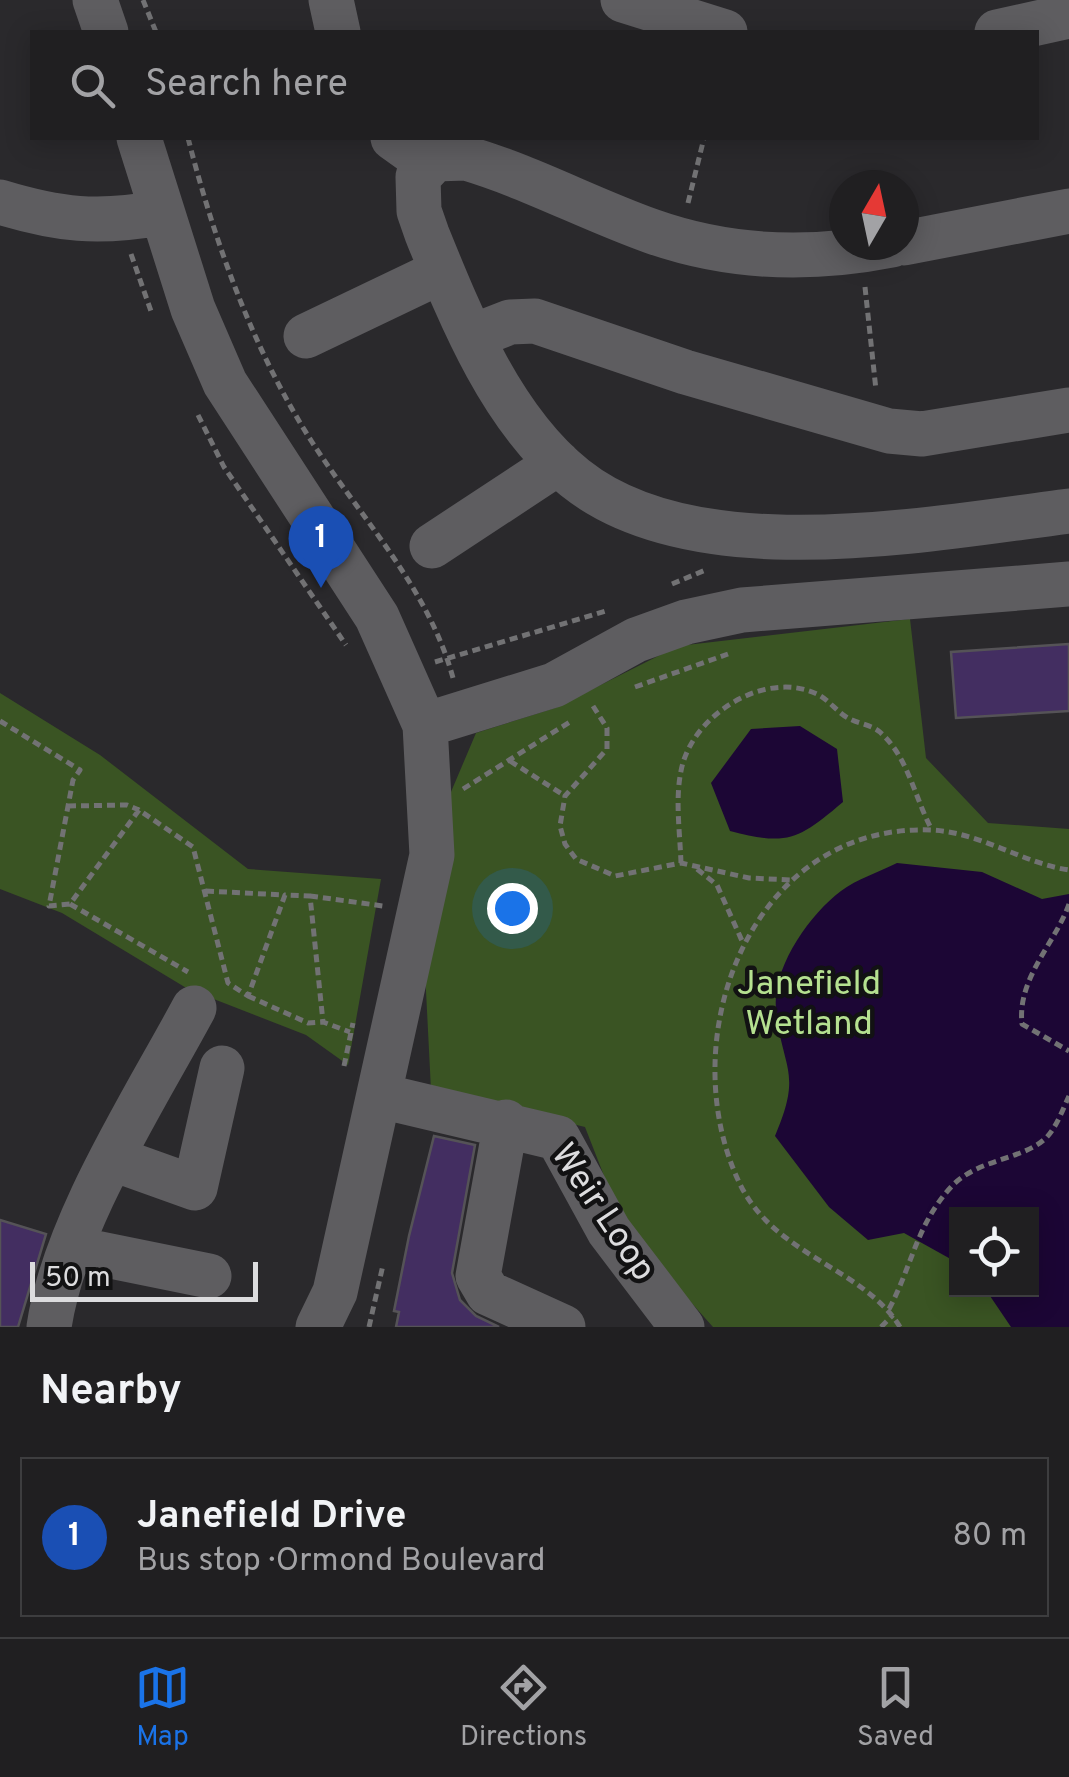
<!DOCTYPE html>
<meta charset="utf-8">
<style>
body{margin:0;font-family:Overpass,sans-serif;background:#28272a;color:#f1f3f6}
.controls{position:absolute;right:30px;bottom:30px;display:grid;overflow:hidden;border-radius:0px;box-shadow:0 5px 25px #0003}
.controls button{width:90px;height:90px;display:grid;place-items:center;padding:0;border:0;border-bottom:2px solid #3d3d3f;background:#201f21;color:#f1f3f6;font:50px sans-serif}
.compass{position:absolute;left:829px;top:170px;width:90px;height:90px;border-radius:50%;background:#201f21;box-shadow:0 5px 25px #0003;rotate:9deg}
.scale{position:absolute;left:30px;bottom:25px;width:228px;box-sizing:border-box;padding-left:10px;border:5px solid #dcdcde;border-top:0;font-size:28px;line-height:35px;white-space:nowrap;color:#dcdcde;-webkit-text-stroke:8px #121213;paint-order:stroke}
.you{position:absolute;left:512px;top:908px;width:35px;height:35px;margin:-25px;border:8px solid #fff;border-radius:50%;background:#1a73e8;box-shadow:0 0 0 15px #1a73e833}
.badge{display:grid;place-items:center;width:65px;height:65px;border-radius:50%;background:#1a73e8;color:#fff;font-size:32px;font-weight:700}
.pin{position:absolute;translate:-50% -82px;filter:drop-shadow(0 2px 5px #0008)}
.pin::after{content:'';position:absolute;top:52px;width:35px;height:30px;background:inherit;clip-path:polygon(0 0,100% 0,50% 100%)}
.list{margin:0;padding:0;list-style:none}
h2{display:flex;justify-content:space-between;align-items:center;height:130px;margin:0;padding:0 40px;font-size:42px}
h2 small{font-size:32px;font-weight:400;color:#a2a2a5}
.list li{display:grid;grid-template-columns:65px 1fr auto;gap:30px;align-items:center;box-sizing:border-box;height:160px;margin:0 20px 20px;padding:0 20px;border:2px solid #3d3d3f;border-radius:0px}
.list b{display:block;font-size:38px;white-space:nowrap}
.list p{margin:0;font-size:32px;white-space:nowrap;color:#a2a2a5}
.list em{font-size:32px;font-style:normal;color:#a2a2a5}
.icon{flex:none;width:55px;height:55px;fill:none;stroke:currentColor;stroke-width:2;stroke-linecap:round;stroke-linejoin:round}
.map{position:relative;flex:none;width:1069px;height:1327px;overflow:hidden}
.search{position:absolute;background:#201f21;box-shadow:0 5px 25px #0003;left:30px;right:30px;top:30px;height:110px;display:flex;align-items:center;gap:25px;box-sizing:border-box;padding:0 35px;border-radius:0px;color:#a2a2a5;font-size:38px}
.sheet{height:310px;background:#201f21}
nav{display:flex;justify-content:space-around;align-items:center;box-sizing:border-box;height:140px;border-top:2px solid #3d3d3f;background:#201f21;font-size:28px;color:#a2a2a5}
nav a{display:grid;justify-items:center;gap:5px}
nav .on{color:#1a73e8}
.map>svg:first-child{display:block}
.green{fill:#3a5423;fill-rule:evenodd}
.water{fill:#1c0635}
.building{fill:#432e61;stroke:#555357;stroke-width:2.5}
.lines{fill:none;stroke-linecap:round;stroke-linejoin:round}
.path{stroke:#727274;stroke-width:5;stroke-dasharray:8 5;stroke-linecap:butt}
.minor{stroke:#5e5d60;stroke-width:45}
.labels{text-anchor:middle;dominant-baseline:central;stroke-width:9;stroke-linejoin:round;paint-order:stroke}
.park-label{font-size:35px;fill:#b5e190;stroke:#121213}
.street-label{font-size:35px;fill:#dcdcde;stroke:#121213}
</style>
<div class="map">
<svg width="1069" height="1327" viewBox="0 0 1069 1327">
<rect width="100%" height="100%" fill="#2a292c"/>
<path class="green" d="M 910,619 L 926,758 L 988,823 L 1069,829 L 1069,1327 L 713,1327 L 624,1227 L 585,1127 L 431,1090 L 425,971 L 448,799 L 476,733 L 555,708 L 678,646 ZM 956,1214 L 1032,1214 L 1032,1290 L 956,1290 Z
M 0,693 L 100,755 L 248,869 L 381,879 L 348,1065 L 306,1035 L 188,989 L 62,913 L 0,889 Z"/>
<path class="water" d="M 800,726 L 837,749 L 843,802 C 798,840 788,846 730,831 L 711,783 L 751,729 Z
M 897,863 L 982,872 L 1042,899 L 1069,894 L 1069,1327 L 1011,1327 L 986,1290 L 1032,1290 L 1032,1214 L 956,1214 L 956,1262 L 904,1233 L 868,1240 L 829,1207 L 775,1136 C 803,1071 782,1070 776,1009 C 772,968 809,915 841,891 C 857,879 879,872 897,863 Z"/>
<path class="building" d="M 1069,644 L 1069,711 L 956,718 L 951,652 Z
M 434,1136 L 475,1145 L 452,1273 L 460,1300 L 476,1316 L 499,1327 L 396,1327 L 399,1312 L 394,1311 L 409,1236 Z
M 0,1220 L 46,1234 L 18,1327 L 0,1327 Z"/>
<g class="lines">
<path class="path" d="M 143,0 L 156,32
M 188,138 C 215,243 253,350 312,442 C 361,518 429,589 453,678
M 688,203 L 704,138
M 131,254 L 152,314
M 865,287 L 876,390
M 198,415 L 224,467 L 346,645
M 672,584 L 708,569
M 435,662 L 606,611
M 635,687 L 728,654
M 593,706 L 607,728 L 607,749 L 565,796 L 560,826 L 565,844 L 576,859 L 615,876 L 681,863 L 749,878 L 792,880
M 0,721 L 80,770 L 73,780 L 49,906 L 70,904 L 139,810 L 193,847 L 228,983 L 248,996 L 285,895 L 310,896 L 323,1022 L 350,1032
M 510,761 L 565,796
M 463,789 L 573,720
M 68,806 L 127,805 L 139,810
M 681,863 C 680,833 675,800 681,771 C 691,716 764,669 817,694 C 829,700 837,712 848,718 C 858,724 874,725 882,734 C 908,758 915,798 931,828
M 697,869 L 717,885 L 743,943
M 206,891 L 285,895
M 310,896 L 383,906
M 70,904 L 188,972
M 1069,904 C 1055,944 1017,978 1022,1024 L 1069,1051
M 248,996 L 308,1023 L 323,1022
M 344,1066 L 353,1023
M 889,1309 C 912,1266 917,1223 952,1186 C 979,1158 1024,1160 1047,1137 C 1057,1126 1063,1109 1069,1096
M 369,1327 L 383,1265
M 881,1327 L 893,1315
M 900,1327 C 863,1267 773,1256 739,1182 C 671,1038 751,823 931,830 C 980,832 1022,863 1069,870"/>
<path class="minor" d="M 95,0 L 106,32
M 331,0 L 338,32
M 623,0 L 725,32
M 997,32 L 1069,16
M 139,138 L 193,309 L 225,383 L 377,617 L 425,725 L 432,855 L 335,1292 L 318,1327
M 393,138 L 428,163
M 0,202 C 59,220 98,224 159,213
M 904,243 L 1069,211
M 892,245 C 811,261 730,259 651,231 C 589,209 530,177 466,158 L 435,159 L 418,177 L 419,211 L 427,234 C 461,318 502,420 575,478 C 695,574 928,529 1069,511
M 306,336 L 442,271
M 474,336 L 510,322 L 535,321 L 685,372 L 889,431 L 922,434 L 1069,410
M 432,546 L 558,463
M 425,725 L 554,685 L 636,640 L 686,622 L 742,610 L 1069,584
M 381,1096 L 558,1138 L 609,1231 L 682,1327
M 506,1122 L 478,1276 L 488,1293 L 563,1327
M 114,1159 L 195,1188 L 222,1068
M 71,1248 L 209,1276
M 49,1327 C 64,1224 144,1101 194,1008"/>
</g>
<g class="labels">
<g class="park-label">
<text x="809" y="985">Janefield<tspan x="809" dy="40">Wetland</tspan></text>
</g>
<g class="street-label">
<text transform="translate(602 1213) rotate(56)">Weir Loop</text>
</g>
</g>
</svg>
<div class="controls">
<button><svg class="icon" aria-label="locate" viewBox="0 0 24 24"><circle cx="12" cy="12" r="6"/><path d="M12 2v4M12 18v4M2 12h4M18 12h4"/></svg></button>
</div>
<svg class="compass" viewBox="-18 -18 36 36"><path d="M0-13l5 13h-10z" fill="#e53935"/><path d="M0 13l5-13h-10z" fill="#a2a2a5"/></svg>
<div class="scale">50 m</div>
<div class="you"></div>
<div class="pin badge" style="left:321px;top:588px;background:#1a4fb4">1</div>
<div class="search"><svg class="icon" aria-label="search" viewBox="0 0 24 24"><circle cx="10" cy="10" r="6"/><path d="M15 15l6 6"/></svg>Search here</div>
</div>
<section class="sheet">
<h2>Nearby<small></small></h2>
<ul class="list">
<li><span class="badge" style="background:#1a4fb4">1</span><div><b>Janefield Drive</b><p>Bus stop · Ormond Boulevard</p></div><em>80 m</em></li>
</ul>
</section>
<nav>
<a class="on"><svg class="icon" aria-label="map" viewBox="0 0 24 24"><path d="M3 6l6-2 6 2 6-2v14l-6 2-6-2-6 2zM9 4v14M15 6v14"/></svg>Map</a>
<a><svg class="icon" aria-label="directions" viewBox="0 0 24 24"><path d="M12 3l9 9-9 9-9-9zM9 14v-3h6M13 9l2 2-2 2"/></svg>Directions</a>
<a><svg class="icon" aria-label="saved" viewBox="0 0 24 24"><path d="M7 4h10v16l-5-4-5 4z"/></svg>Saved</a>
</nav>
